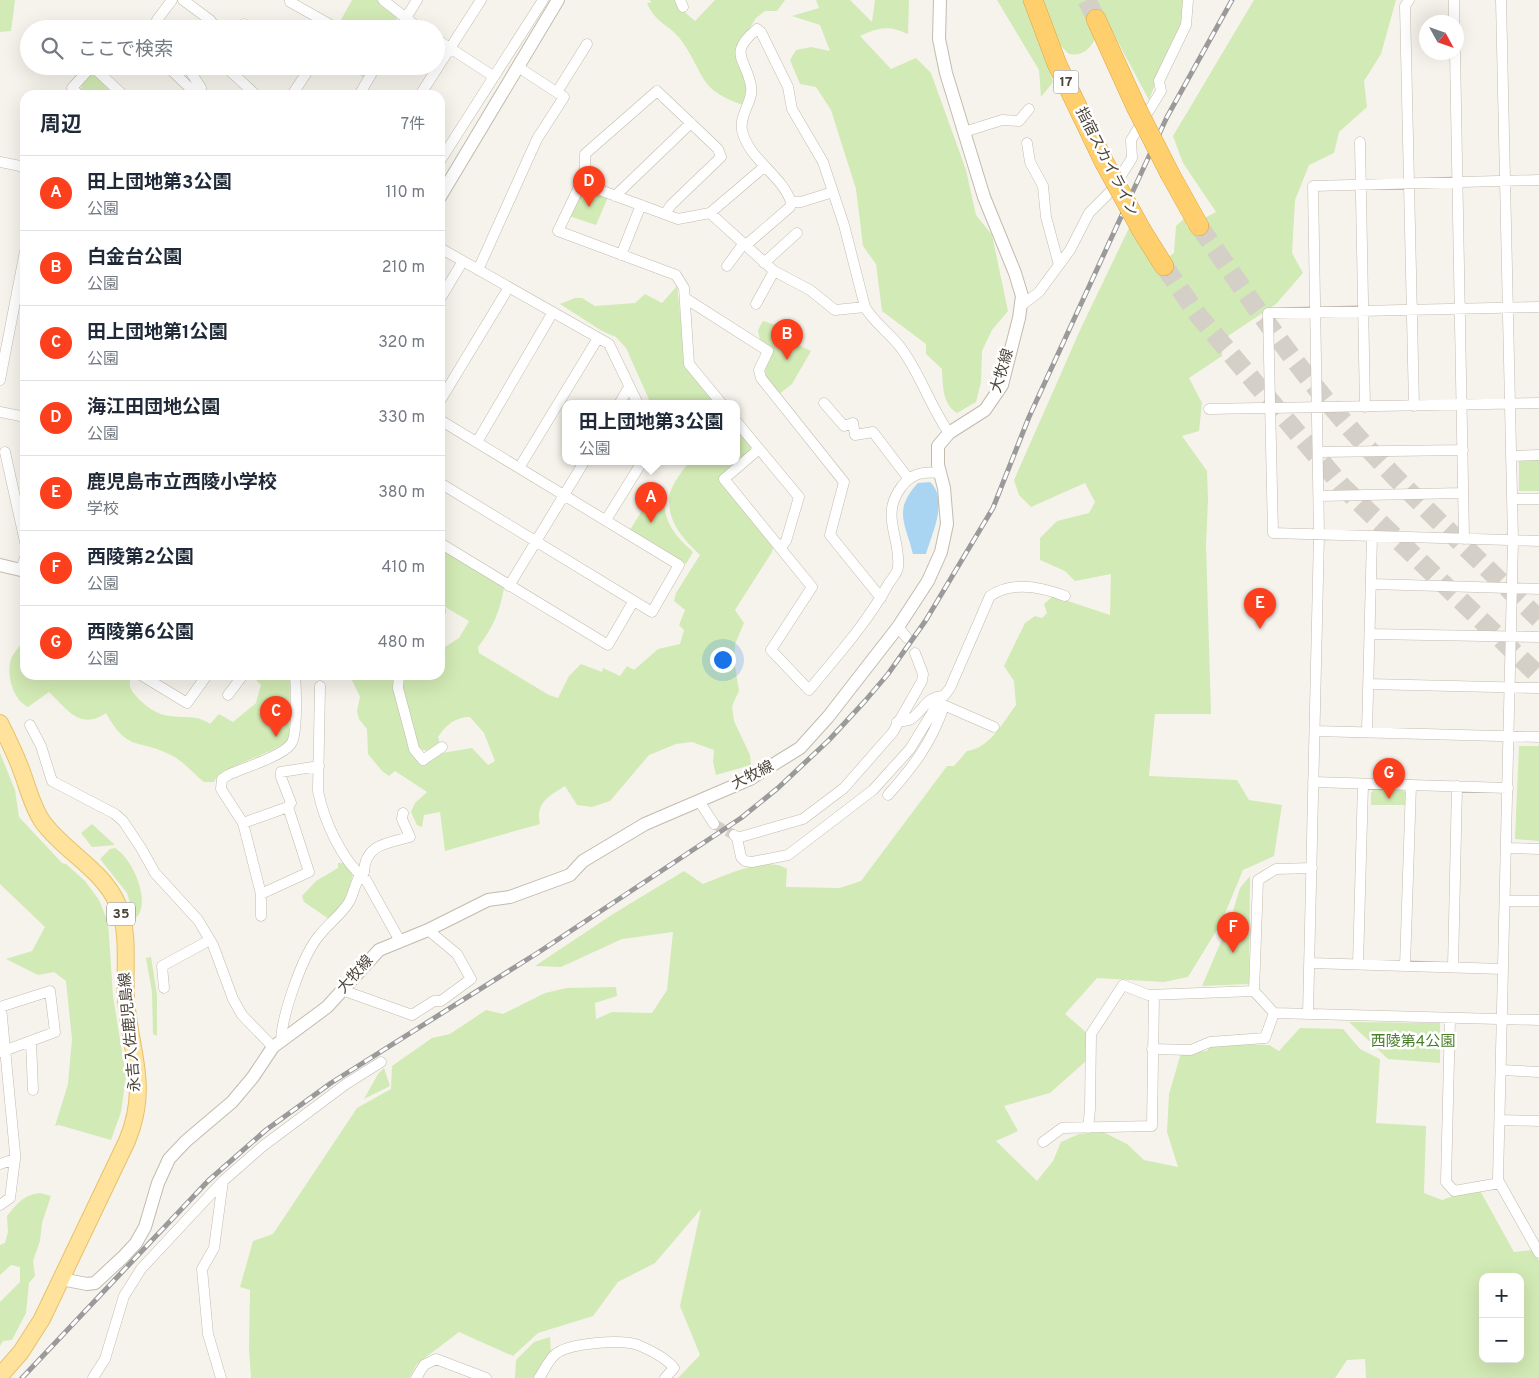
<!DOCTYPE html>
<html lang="ja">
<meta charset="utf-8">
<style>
body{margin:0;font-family:Overpass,"Noto Sans JP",sans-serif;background:#f6f6f7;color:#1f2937}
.controls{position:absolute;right:15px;bottom:15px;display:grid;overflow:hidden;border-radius:10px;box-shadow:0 5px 20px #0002}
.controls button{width:45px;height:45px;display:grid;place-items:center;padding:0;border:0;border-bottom:1px solid #e0e1e3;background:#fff;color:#1f2937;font:25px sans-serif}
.compass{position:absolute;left:1419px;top:15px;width:45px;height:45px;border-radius:50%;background:#fff;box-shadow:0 5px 20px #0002;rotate:130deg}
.you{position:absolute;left:722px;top:659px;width:18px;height:18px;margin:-12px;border:4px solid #fff;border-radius:50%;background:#1a73e8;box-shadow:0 0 0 8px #1a73e833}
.badge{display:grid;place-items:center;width:32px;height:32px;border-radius:50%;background:#fc3f1d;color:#fff;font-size:16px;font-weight:700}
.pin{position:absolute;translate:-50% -41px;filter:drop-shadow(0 1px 2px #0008)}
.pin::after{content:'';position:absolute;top:26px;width:18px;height:15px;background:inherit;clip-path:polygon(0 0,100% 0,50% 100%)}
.popup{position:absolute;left:562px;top:400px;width:178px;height:65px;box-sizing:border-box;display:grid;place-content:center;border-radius:10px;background:#fff;filter:drop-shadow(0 1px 4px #0005);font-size:16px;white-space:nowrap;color:#747a83}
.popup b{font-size:19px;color:#1f2937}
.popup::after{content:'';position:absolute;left:50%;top:100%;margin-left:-10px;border:10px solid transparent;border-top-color:#fff}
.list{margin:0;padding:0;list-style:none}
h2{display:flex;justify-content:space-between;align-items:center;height:65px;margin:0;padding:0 20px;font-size:21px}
h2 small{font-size:16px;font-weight:400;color:#747a83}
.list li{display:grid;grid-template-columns:32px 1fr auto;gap:15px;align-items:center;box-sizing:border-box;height:75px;padding:0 20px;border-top:1px solid #e0e1e3}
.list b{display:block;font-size:19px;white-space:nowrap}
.list p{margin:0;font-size:16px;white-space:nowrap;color:#747a83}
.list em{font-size:16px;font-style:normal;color:#747a83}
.icon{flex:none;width:28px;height:28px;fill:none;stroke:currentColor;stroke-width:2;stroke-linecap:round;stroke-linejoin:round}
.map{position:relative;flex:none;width:1539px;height:1378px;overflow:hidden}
.search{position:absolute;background:#fff;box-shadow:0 5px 20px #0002;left:20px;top:20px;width:425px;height:55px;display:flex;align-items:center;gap:12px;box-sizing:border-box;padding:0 18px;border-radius:28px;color:#747a83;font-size:19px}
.panel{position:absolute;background:#fff;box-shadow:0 5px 20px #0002;left:20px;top:90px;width:425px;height:590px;border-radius:15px}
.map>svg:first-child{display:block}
.green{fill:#d2eab5;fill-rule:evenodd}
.water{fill:#a9d4f2}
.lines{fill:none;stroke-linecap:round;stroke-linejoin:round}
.minor-tunnel{stroke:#d4d0c8;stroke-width:10;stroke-dasharray:10 5;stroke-linecap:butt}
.motorway-tunnel{stroke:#d4d0c8;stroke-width:19;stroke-dasharray:19 9;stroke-linecap:butt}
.minor-casing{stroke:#c2bbae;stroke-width:11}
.tertiary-casing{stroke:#c2bbae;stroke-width:14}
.primary-casing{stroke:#e6c16a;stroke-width:18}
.motorway-casing{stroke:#e0a43c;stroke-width:20}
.minor{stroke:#fff;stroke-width:10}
.tertiary{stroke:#fff;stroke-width:12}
.primary{stroke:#ffe39c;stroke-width:16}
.motorway{stroke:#ffcf6e;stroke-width:19}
.rail-casing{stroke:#9a9a9a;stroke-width:5}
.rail{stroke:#fff;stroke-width:3;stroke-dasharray:9;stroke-linecap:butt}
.motorway-bridge-casing{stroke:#e0a43c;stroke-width:20;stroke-linecap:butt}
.motorway-bridge{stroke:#ffcf6e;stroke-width:19}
.labels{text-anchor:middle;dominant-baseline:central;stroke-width:5;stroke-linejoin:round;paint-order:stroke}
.shield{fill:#fff;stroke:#817c74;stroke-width:1}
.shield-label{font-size:14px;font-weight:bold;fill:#4b4439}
.street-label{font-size:15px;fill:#4b4439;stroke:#fff}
.park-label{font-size:15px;fill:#4a7f2a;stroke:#fff}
</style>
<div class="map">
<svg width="1539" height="1378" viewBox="0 0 1539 1378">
<rect width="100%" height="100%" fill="#f6f3ec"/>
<path class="green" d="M 0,0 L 15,0 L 11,31 L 0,32 Z
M 352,0 L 377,0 L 396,16 L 398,23 L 394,29 L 336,29 Z
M 649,0 L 678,0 L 680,8 L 695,21 L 715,0 L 785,0 L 777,11 L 765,11 L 756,18 L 736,49 L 737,62 L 750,92 L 743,105 C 697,89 706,75 681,40 C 670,25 655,23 647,3 L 652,2 Z
M 816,0 L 850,0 L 872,22 L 875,0 L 909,0 L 908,34 C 889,25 879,27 860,36 L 891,69 L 916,58 L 931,73 L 966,170 L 976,215 L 992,235 L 1008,311 L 992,330 L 982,351 L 981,382 L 976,402 L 957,413 C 942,404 943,385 942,369 L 926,354 L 926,344 L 882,311 L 876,264 L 863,246 L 856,189 L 831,110 L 816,87 L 800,84 L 790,60 L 796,50 L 811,47 L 830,51 L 820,25 L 792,16 L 819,8 Z
M 997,0 L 1023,0 L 1035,27 L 1053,82 L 1041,97 L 1039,70 Z
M 1041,0 L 1190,0 L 1189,10 L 1165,58 L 1149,100 L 1104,16 C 1098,33 1092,58 1069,54 L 1060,45 Z
M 1254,0 L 1396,0 L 1381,54 L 1364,81 L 1367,107 L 1339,132 L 1334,153 L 1309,165 L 1295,200 L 1292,253 L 1303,273 L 1276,304 L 1222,340 L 1222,356 L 1189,378 L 1202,403 L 1199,431 L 1182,436 L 1207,471 L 1208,500 L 1206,545 L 1211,714 L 1155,714 L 1149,776 L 1237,780 L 1249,800 L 1282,805 L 1274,856 L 1243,870 L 1221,923 L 1188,977 L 1164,982 L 1097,978 L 1065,1014 L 1087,1033 L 1086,1061 L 1050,1093 L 1004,1106 L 1018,1131 L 996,1141 L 1037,1181 L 1053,1161 L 1061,1142 L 1079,1134 L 1103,1132 L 1127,1144 L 1144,1160 L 1178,1167 L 1167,1132 L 1169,1094 L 1181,1053 L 1207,1051 L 1212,1043 L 1269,1045 L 1279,1051 L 1300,1028 L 1343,1029 L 1360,1049 L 1380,1059 L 1376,1123 L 1426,1126 L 1424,1193 L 1442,1200 L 1478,1187 L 1514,1252 L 1533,1250 L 1539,1261 L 1539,1378 L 1366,1378 L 1365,1359 L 1347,1360 L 1335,1378 L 678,1378 L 700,1355 L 680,1306 L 701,1209 L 655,1263 L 618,1282 L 593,1316 L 538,1333 L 513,1356 L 459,1332 L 417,1364 L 409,1378 L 251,1378 L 249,1349 L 250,1290 L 240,1287 L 253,1241 L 273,1234 L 357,1108 L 391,1089 L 392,1066 L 432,1038 L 450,1034 L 486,1010 L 503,1014 L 545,993 L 567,988 L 616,987 L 617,996 L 595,1003 L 596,1019 L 612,1012 L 652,1013 L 667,990 L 673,932 L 622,939 L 561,967 L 535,966 L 613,914 L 684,871 L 703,884 C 725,876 766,855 787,869 L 786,887 L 840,888 L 861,881 L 947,766 L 954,766 L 967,751 C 989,749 1004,721 1016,705 L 1014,681 L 1004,666 L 1025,623 L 1035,616 L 1042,618 L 1047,613 L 1044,604 L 1053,596 L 1110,615 L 1111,574 L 1075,581 L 1065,571 L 1040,560 L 1040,538 L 1057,521 L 1089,513 L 1095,502 L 1085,483 L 1031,507 L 1019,495 L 1014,480 L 1081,328 L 1130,226 L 1154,267 L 1174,253 L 1176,226 L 1185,218 L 1187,227 L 1216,212 L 1183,163 L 1173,136 ZM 1483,1277 L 1520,1277 L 1520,1359 L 1483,1359 Z
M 330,66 L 370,66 L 363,77 L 349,68 L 346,72 Z
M 89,75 L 95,75 L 117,95 L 84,95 L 81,92 L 82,85 Z
M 587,189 L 608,197 L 596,225 L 569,216 L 580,192 Z
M 677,286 L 686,366 L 717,404 L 651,404 L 626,348 L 616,337 L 602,331 L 560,304 L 575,298 L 582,298 L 595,306 L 635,303 L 645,294 L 662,303 Z
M 763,321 L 779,326 L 776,334 L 811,351 L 792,384 L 779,394 C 762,374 761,373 774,350 L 760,340 L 758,330 Z
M 736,428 L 751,446 L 751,450 L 719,477 L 719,481 L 773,547 L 772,552 L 735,610 L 744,623 L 735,644 L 734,660 L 739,691 L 732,706 L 734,721 L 750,755 L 751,765 L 716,775 L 713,762 L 714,750 L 692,742 L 676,744 L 649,755 L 610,801 L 592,807 L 577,805 L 565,786 C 549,796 535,803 540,824 L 445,851 L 440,812 L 424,815 L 422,827 L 417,825 L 411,812 L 415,803 L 427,792 L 395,771 L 389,776 L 382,771 L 368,754 L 367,729 L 359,719 L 357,711 L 360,697 L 351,678 L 353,675 L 396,675 L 396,690 L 407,740 L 423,764 L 436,754 L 472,748 L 488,765 L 495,761 L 484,733 L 470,717 C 455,717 446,725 438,737 L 440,744 C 430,752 424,754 415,743 L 401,682 L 404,675 L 440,675 L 440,650 L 459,638 L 469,621 L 440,604 L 440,548 L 504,588 C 500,611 493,628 478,647 L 479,653 L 549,695 L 558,698 L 569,676 L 581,664 L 602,672 L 603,668 L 620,676 L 627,666 L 634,670 L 658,649 L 680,644 L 684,630 L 679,625 L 685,610 L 674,601 L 676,593 L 700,555 C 682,538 665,519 670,493 C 673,482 683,471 689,462 L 736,462 Z
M 1519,458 L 1539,458 L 1539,491 L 1519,491 Z
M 657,486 L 665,491 C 661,519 673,534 693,552 L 686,564 L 630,530 Z
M 25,613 L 25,675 L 130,675 C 131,679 129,682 130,686 C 131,692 138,698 142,702 C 168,727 190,709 210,724 L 219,714 L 233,722 L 256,703 L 261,685 L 255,679 L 255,675 L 290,676 L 289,739 C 274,755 219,766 214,782 L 204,782 C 194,774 183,761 171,755 C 138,738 128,753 106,713 C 80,731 67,709 49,692 L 28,707 C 13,700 6,675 11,659 C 14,651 22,646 24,636 C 25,630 23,622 22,616 Z
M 1519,746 L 1539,746 L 1539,841 L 1515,839 Z
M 0,753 L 15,790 L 19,817 L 62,863 L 66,864 L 85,881 L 99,900 L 108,922 L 113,996 L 126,1076 L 121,1112 L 111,1140 L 59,1125 L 55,1126 L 68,1084 L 72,1039 L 66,981 L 54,972 L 38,975 L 6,959 L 32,951 L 45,927 L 0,884 Z
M 1374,789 L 1402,790 L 1407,793 L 1406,805 L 1371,805 L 1371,793 Z
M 92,824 L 115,845 L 92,847 L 81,833 Z
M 115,848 C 132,858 151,900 137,917 L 134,916 L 127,893 L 100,859 L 110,849 Z
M 338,863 L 347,863 L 353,874 L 346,901 L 329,919 L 304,902 L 302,896 L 316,881 L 338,868 Z
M 1250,876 L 1249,984 L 1202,986 L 1230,921 L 1240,888 Z
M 151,957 L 157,995 L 157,1036 L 153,1034 L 152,992 L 146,958 Z
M 1349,1022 L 1440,1023 L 1440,1063 L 1388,1059 Z
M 384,1068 L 390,1086 L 364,1099 L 378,1074 Z
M 40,1193 L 51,1196 L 42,1223 L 40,1241 L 33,1261 L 35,1276 L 29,1283 L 26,1313 L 12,1340 L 3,1341 L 0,1346 L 0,1302 L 20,1282 L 20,1267 L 11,1265 L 0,1275 L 0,1245 L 5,1243 L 8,1232 L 7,1216 C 17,1204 23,1195 40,1193 Z
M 550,1337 L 551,1354 L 534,1378 L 515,1378 L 516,1360 L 534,1342 Z"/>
<path class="water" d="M 930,482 C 949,500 932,533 926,554 L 913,554 C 905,522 893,510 918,483 Z"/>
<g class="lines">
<path class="minor-tunnel" d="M 714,824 L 734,835"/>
<path class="motorway-tunnel" d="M 1087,0 L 1096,19
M 1199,226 C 1243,289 1286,353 1335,411 C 1398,485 1470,551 1539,619
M 1164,266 L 1198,315 L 1342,486 L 1539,676"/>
<defs>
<path id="minor" d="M 183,0 L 210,20 L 217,29
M 290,0 L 290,2 L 331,25 L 330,29
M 383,0 L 420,29
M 680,0 L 683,7
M 1409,0 L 1405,6 L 1414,406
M 1454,0 L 1454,22
M 1501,0 L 1513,540 L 1498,1180 L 1539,1253
M 127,29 L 128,29
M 161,29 L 157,20 L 172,0
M 239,29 L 244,24
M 399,29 L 417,0
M 436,39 L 493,76
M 1455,52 L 1464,539
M 92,66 L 123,95
M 167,66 L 197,95
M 187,66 L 201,88 L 199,95
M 227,68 L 256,95
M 557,92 L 587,44
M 79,95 L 72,88 L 92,66
M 292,95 L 311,66
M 359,95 L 376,66
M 420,95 L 481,0
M 964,132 L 1002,120 L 1019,121 L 1029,109
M 1360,142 L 1365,407
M 1027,143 L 1030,162 L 1043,186 L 1046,217 L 1059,265
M 440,161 L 543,0
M 0,162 L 25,167
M 581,183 L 585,173 L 585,154 L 657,91 L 718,149 L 721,157 L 671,205 L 665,214
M 615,196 L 691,123
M 791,202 L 801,202 L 833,192
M 710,213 L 764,167
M 746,245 L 790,207 L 791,202 C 782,175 748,159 742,130 C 739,114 754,101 751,86 C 746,58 727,54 757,29 L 761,32 L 788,87 L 792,109 L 823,162 L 844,225 L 865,307 C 874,323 890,333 901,348 C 921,375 930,406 949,433
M 440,248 L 609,344 L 638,404
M 621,255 L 641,205
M 764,263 L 797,233
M 727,266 L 744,243
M 478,270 L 537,139 L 564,97 L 518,67
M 685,298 L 768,351 L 759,370 L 761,378 L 844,482 L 830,535 L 881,598
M 440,299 L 463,261
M 756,304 L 774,271
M 1022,305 L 1039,292 L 1070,250 L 1089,213 L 1112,190 L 1132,158 L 1131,140 L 1161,91 L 1159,81 L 1186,25 L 1188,0
M 1539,307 L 1268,313 L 1273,533 L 1539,541
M 0,380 L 25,251
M 440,401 L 509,287
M 824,403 L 844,426 L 853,423 L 855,435 L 873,432 L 908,478
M 619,404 L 629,387
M 722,404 L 689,364 L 684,288 L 676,275 L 558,231 L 581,183 L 678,219 L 710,213 L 774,271 L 810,290 L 835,310 L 865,307
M 1209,409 L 1539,403
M 0,412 L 25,417
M 440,420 L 679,565 L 652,612 L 440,483
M 736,421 L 799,497 L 786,541 L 780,548
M 477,442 L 553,312
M 759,449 L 724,479 L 812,587 L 771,650 L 809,690 C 837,656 867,623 889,583 C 892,579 898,572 898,567 C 901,540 882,518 898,492 C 908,475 920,471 939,473
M 5,452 L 25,542
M 1319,452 L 1463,450
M 1511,456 L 1539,455
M 519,468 L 598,338
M 1319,496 L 1463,493
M 1512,499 L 1539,499
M 606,520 L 642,462
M 440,543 L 608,645 L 633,602
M 21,569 L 25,558
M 1371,584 L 1539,589
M 509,586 L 584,462
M 440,610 L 440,612
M 898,627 L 907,638
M 1370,634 L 1539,637
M 141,675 L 187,703 L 207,675
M 295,675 C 296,688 298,735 291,744 C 281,757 243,768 228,775 L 222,779 L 221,789 L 243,823 L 288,807 L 291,803 L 281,777 L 281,772 L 319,766
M 399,675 L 398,688 L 411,737 L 414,749 L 423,760 L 442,747
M 1368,684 L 1539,688
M 320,686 L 318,791 C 324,821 342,861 366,880 L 400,941
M 228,695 L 243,675
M 939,703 L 994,727
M 897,722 C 900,721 906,721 909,720 C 923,713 925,696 944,696 L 950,688 L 990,596 C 1012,581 1042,587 1065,596
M 30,725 L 41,746 L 52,781 L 115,814 L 123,821 L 141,848 L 155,873 L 198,920 L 213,945 L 233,999 L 242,1015 L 273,1047
M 1315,731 L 1539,737
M 1367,732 L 1372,536
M 1313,782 L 1508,788
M 888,795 C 913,767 932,742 944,706
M 699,801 L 714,824
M 243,823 L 261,894 L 309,872 L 288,807
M 734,835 L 737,838 L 803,819 L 844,788 L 893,732 L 922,681 L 923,674 L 915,653
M 737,838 L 741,857 L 745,861 L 752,862 L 788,855 L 873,790 L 910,749 L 938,703
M 1506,848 L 1539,849
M 261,894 L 261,916
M 1505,901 L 1539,901
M 1310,963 L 1503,969
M 1358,964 L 1363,784
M 1405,966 L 1411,785
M 1453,967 L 1457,786
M 164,988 L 162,966 L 210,940
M 342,990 L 412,1015 L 434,1001 L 441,1001 L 471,979 L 457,954 L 428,930
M 0,1007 L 50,991 L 55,1032 L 1,1052
M 1274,1013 L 1539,1020
M 1308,1014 L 1319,534 L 1313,186 L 1539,180
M 1450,1018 L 1446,1182 L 1454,1191 L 1500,1183
M 31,1041 L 33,1090
M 281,1041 C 282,1015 302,957 318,937 C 328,924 341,915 349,902 C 355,892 355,878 364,872 C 365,844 388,843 410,837 L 402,819 L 403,813
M 1152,1049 L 1191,1050 L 1210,1042 L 1265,1038 L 1274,1013 L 1254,991 L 1258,880 L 1276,869 L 1312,868
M 1501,1070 L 1539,1072
M 1500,1120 L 1539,1121
M 1088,1128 L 1090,1109 L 1091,1034 L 1123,985 L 1148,995 L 1254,991
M 1043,1142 L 1062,1128 L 1152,1126 L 1154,995
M 0,1164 L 15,1159 L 15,1153 L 1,1007
M 0,1205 L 10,1198 L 15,1159
M 93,1378 L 105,1359 L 124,1296 L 141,1269 L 223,1181 L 263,1146 L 346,1084 L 381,1062
M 221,1378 L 208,1334 L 202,1269 L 214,1248 L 223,1181
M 416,1378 L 424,1365 L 436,1359 L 486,1378
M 539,1378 C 544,1371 550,1357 557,1353 C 572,1343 621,1339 638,1345 C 650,1350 666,1358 674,1368 L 665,1378"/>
<path id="tertiary" d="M 440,197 L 558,0
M 0,565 L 25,571
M 61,1279 L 87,1284 L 95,1283 L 123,1257 L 136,1243 L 145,1227 L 158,1183 L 169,1159 L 186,1141 L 232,1102 L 253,1077 L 273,1047 L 327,1007 L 379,950 L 428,930 L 488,900 L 510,897 L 570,875 L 583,861 L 645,824 L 750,779 L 800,748 L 828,717 L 898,627 L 928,581 L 941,552 L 947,524 L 944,488 L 938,465 L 938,446 L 949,433 L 985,410 L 1002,385 L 1019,318 L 1022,296 L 1015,273 L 984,197 L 946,73 L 939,39 L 940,0"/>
<path id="primary" d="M 0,723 C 8,739 16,755 22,772 C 28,788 32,806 42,821 C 64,852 102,868 118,905 C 130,933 124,968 126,999 C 130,1053 150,1086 127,1141 L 42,1319 L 21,1352 L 0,1376"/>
<path id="motorway" d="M 1033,0 L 1057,64 L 1104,162
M 1096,19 L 1136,107
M 1170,174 L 1199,226
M 1142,231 L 1164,266"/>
</defs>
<use href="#minor" class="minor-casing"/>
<use href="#tertiary" class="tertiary-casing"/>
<use href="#primary" class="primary-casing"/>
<use href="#motorway" class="motorway-casing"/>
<use href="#minor" class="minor"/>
<use href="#tertiary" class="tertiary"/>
<use href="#primary" class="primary"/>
<use href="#motorway" class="motorway"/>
<defs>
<path id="rail" d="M 22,1378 L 208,1181 L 266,1130 L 331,1083 L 539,952 L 741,818 L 778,788 L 829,740 L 865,701 L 888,674 L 926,620 L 993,508 L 1029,417 L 1167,117 L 1232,0"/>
</defs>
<use href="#rail" class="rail-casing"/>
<use href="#rail" class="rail"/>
<defs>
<path id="motorway-bridge" d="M 1136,107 L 1170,174
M 1104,162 L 1142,231"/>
</defs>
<use href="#motorway-bridge" class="motorway-bridge-casing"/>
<use href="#motorway-bridge" class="motorway-bridge"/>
</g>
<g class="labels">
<g class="shield">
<rect x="1053.5" y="70.5" width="25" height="23" rx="4"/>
<rect x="107" y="902.5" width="28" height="23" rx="4"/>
</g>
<g class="shield-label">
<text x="1066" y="82">17</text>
<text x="121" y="914">35</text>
</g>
<g class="street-label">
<text transform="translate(1106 162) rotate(63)">指宿スカイライン</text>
<text transform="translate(1003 371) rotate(-73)">大牧線</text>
<text transform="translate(753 776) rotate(-27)">大牧線</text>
<text transform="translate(356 975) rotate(-48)">大牧線</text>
<text transform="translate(131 1032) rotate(-95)">永吉入佐鹿児島線</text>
</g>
<g class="park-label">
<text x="1413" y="1042">西陵第4公園</text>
</g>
</g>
</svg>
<div class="controls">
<button>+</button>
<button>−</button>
</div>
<svg class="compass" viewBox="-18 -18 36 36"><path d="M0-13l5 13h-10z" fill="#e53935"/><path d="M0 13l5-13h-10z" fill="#747a83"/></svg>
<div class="you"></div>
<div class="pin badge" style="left:651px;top:523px">A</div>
<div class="popup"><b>田上団地第3公園</b>公園</div>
<div class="pin badge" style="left:787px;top:360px">B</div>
<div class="pin badge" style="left:276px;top:737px">C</div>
<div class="pin badge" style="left:589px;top:207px">D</div>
<div class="pin badge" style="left:1260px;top:629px">E</div>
<div class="pin badge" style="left:1233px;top:953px">F</div>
<div class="pin badge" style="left:1389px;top:799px">G</div>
<div class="search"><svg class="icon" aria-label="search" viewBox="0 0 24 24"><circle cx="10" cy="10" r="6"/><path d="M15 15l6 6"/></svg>ここで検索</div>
<section class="panel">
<h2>周辺<small>7件</small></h2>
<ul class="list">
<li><span class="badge">A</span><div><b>田上団地第3公園</b><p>公園</p></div><em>110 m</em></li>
<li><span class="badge">B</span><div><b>白金台公園</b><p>公園</p></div><em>210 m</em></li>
<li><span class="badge">C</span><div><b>田上団地第1公園</b><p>公園</p></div><em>320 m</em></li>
<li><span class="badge">D</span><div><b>海江田団地公園</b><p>公園</p></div><em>330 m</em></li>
<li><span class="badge">E</span><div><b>鹿児島市立西陵小学校</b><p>学校</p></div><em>380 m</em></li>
<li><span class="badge">F</span><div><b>西陵第2公園</b><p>公園</p></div><em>410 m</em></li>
<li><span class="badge">G</span><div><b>西陵第6公園</b><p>公園</p></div><em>480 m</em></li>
</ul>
</section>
</div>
